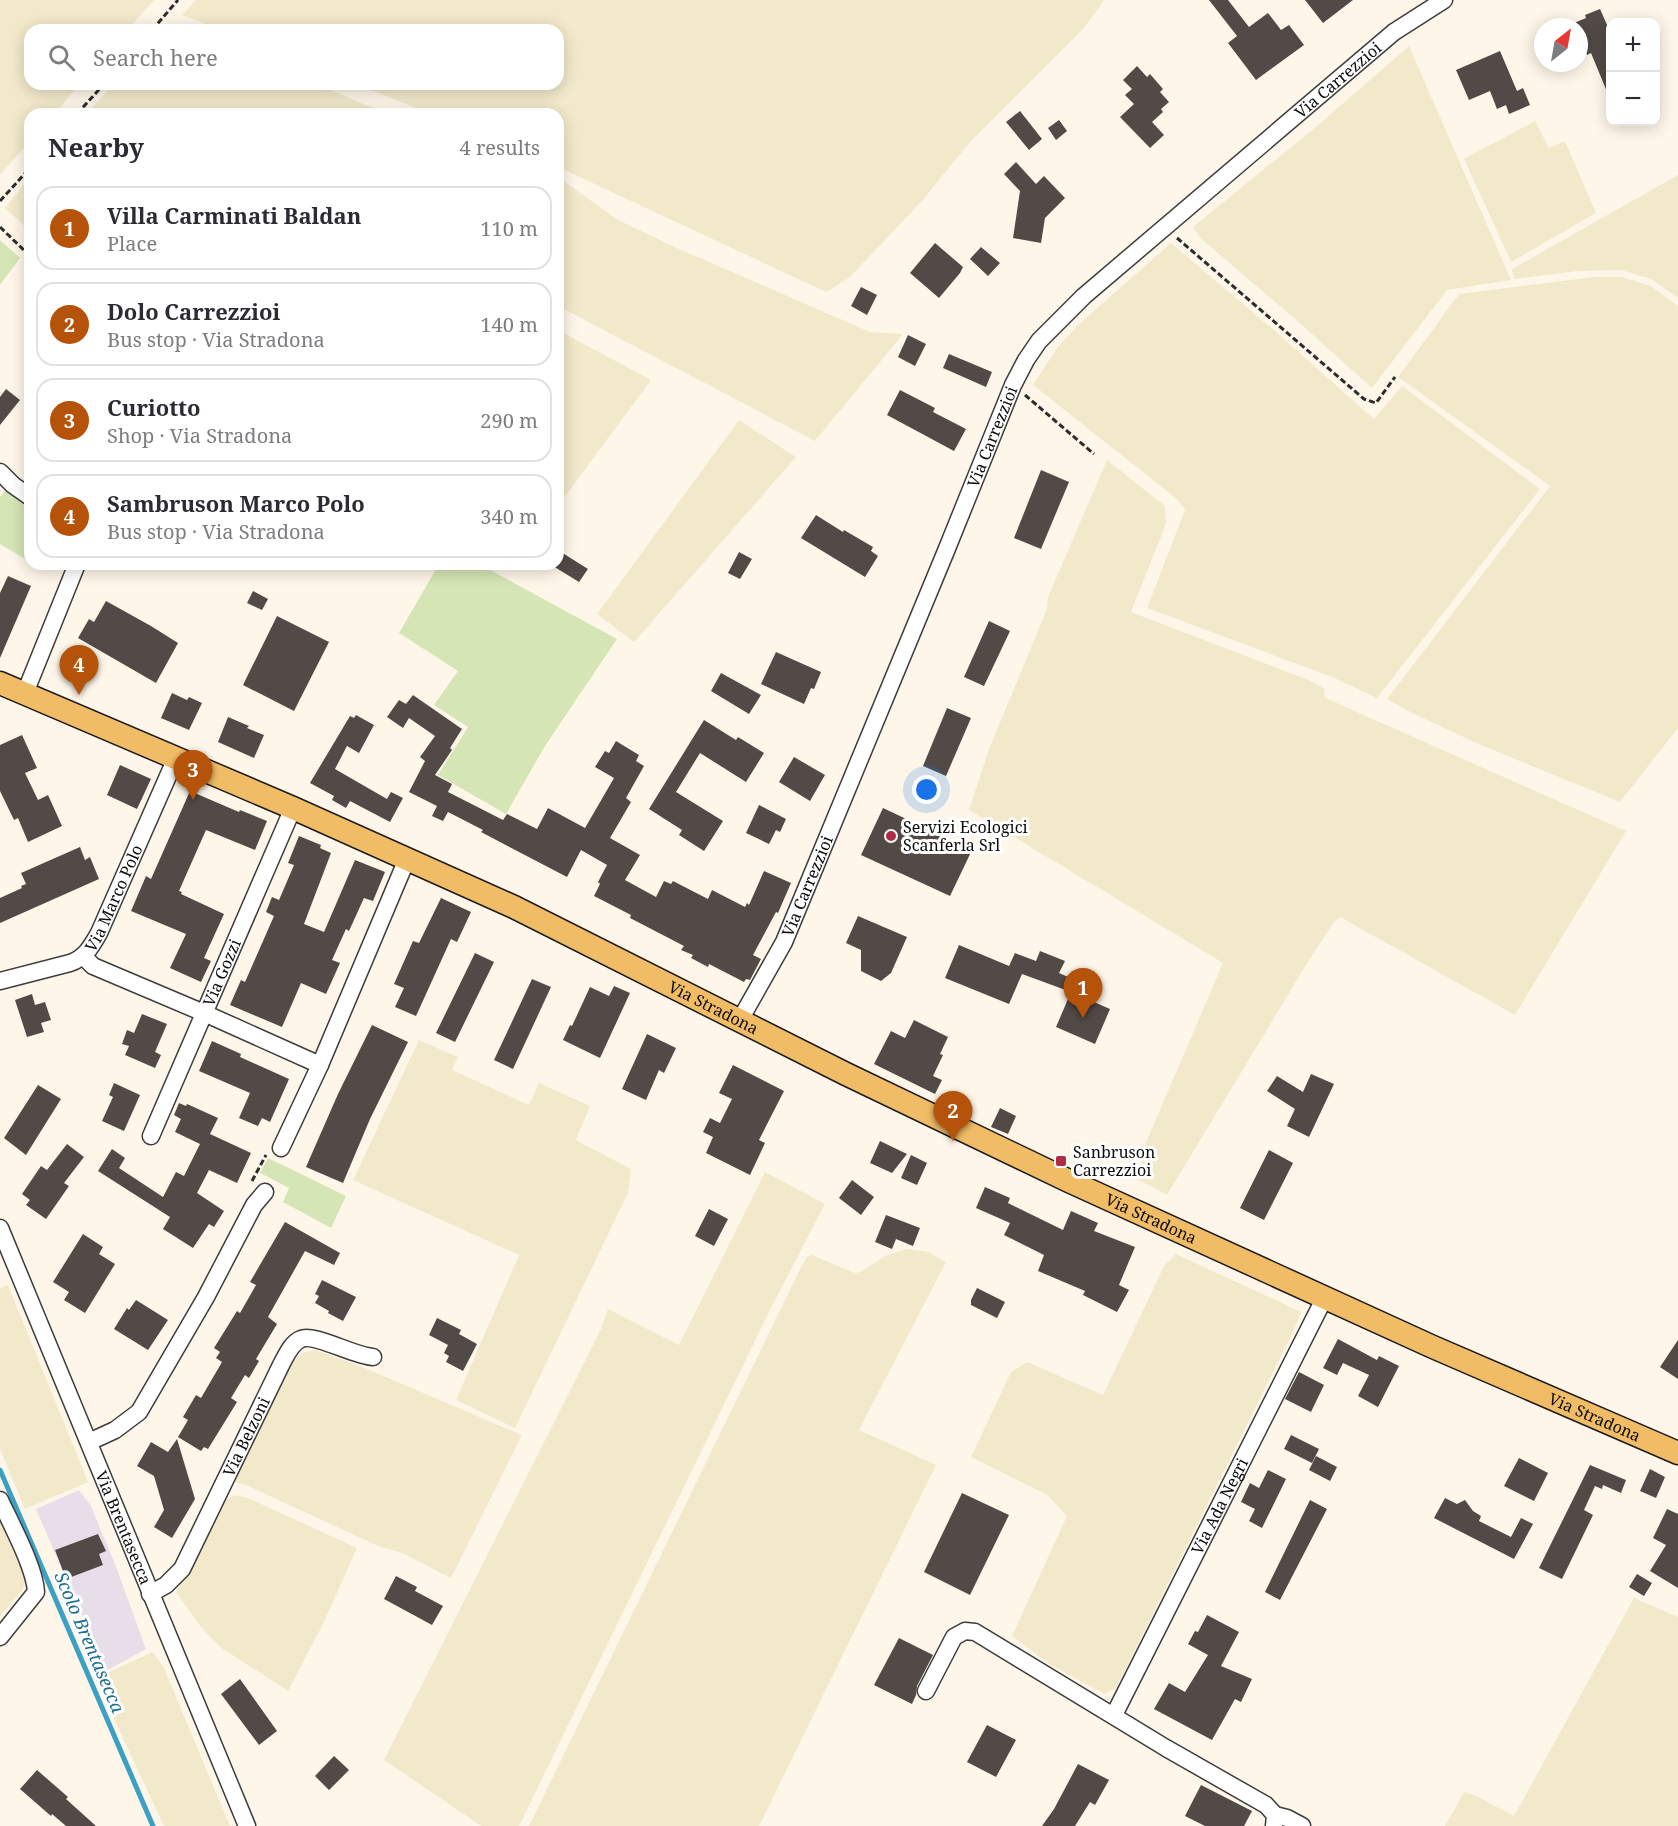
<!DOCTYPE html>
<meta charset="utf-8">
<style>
body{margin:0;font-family:"Noto Serif",serif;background:#f2f2f3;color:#2b2b33}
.controls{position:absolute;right:18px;top:18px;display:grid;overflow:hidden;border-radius:12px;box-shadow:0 3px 15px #0003}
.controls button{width:54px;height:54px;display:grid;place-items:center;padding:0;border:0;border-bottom:2px solid #e1e1e2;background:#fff;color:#2b2b33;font:30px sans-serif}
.compass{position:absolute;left:1534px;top:18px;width:54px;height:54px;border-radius:50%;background:#fff;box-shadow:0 3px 15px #0003;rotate:31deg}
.you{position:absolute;left:927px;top:790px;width:21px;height:21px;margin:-15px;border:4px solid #fff;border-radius:50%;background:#1a73e8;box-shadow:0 0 0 9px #1a73e833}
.badge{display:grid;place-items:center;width:39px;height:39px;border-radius:50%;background:#b45309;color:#fff;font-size:20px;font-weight:700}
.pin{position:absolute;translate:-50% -50px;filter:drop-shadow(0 2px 3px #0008)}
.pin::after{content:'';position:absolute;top:32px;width:21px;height:18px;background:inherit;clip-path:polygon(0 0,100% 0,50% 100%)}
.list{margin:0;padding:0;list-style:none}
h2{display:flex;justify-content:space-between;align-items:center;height:78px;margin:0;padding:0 24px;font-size:26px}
h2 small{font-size:20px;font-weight:400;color:#7c7c81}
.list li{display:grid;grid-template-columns:39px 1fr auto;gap:18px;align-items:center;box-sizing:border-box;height:84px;margin:0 12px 12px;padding:0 12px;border:2px solid #e1e1e2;border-radius:18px}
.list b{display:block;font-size:22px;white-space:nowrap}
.list p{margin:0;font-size:20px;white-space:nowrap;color:#7c7c81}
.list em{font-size:20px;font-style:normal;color:#7c7c81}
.icon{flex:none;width:33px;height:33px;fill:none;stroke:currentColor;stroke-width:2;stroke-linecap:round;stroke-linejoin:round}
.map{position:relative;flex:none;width:1678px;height:1826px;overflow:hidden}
.search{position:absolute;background:#fff;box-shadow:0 3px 15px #0003;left:24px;top:24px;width:540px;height:66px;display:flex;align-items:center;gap:15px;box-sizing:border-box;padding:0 21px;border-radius:18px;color:#7c7c81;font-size:22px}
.panel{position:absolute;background:#fff;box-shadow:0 3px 15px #0003;left:24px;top:108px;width:540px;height:462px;border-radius:18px}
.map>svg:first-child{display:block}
.industrial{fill:#e7dee9}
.farmland{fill:#f2e9cb}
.green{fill:#d5e5b5}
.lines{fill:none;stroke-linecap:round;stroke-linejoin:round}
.stream{stroke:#3ca0c5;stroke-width:5}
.building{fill:#524a47}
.minor-casing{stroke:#3d3d3d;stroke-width:19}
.major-casing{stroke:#1b1b1b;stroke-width:25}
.path{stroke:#2c2c2c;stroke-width:3;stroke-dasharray:6 3;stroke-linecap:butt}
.minor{stroke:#fff;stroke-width:16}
.major{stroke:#f1bc66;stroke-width:22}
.poi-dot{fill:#b12b44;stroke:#fff;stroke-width:2}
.labels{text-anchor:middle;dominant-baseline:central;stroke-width:6;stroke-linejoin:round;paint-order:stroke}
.street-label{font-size:16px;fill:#0a0a0a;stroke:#fff}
.poi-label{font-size:16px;fill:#0a0a0a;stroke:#fff;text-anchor:start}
.water-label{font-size:18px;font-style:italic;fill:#1c6f94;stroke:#fff}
</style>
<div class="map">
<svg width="1678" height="1826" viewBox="0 0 1678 1826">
<rect width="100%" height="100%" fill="#fef7e9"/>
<path class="industrial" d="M 79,1490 L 91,1506 L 115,1564 L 146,1649 L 106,1671 L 36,1509 Z"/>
<path class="farmland" d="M 0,0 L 154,0 L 127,30 L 30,30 L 30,84 L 80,84 L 54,114 L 30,114 L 30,141 L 0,175 Z
M 196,0 L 1104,0 L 1084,28 L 970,142 L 922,201 L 849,278 L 826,292 L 558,167 L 558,114 L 431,114 L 356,84 L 558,84 L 558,30 L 221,30 L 182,15 Z
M 1409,46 L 1511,280 L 1447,290 L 1372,388 L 1286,311 L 1201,239 L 1193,227 L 1318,125 Z
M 114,84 L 316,84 L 388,114 L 86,114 Z
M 1535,121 L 1549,148 L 1565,141 L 1596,213 L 1511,262 L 1464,159 Z
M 1678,175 L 1678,298 L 1651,279 L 1621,270 L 1578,271 L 1514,279 L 1512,269 Z
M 30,177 L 30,231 L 5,208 Z
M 558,177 L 618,220 L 677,248 L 870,332 L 903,334 L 815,441 L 558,306 Z
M 1171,243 L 1275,331 L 1374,419 L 1402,386 L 1540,489 L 1377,698 L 1332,677 L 1147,608 L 1185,510 L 1178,500 L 1033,385 L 1057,348 L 1078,325 Z
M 1594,277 L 1622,277 L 1651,286 L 1678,306 L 1678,728 L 1620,802 L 1481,745 L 1412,713 L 1387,699 L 1550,486 L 1398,377 L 1459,294 Z
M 558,330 L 651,380 L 558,506 Z
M 739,420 L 796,457 L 634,642 L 597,614 Z
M 1107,460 L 1165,506 L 1166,524 L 1131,612 L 1306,679 L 1325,689 L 1324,697 L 1332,701 L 1626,831 L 1515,1015 L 1340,917 L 1334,922 L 1309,960 L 1167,1195 L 1137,1179 L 1147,1140 L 1223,963 L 969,810 L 989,749 L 1047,609 L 1048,597 Z
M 419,1040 L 458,1057 L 452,1070 L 529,1105 L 539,1083 L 590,1106 L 576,1140 L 631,1169 L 628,1193 L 515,1428 L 456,1400 L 519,1255 L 353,1180 Z
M 765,1172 L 825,1204 L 770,1310 L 519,1826 L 481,1826 L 384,1760 L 601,1329 L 608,1309 L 679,1345 Z
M 907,1249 L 929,1252 L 946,1262 L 859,1430 L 936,1465 L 759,1826 L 529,1826 L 806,1257 L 812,1255 L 855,1273 L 860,1272 L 887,1255 Z
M 1176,1254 L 1301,1312 L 1294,1330 L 1116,1688 L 1105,1694 L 1051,1665 L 1012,1636 L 1067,1516 L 1047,1495 L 971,1457 L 1011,1372 L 1027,1362 L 1103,1395 L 1164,1266 Z
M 8,1285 L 88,1482 L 25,1509 L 0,1449 L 0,1288 Z
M 315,1350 L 360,1366 L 522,1435 L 451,1578 L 402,1553 L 378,1546 L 246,1485 L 235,1482 L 236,1476 L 290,1364 L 302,1353 Z
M 234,1495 L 248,1498 L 357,1548 L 322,1626 L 288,1691 L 223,1649 L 212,1639 L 201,1627 L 176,1592 L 201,1548 L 223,1502 Z
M 0,1520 L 25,1580 L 23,1590 L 0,1616 Z
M 1634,1598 L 1678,1617 L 1678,1826 L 1445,1826 L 1464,1792 L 1474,1795 L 1514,1816 Z
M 153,1652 L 164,1668 L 230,1826 L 164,1826 L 95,1678 Z"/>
<path class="green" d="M 0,240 L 20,258 L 0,285 Z
M 7,488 L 30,505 L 30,562 L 0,544 L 0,497 Z
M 439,564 L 479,564 L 617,639 L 545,746 L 506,814 L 438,775 L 468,727 L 434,705 L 458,671 L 399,633 Z
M 268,1158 L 346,1196 L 331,1228 L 283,1202 L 289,1188 L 260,1173 Z"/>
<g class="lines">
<path class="stream" d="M 0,1470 L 153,1826"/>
</g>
<path class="building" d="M 1209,0 L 1228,0 L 1249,27 L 1268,13 L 1281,30 L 1289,25 L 1304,45 L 1256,80 L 1228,43 L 1237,36 Z
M 1305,0 L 1353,0 L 1323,23 Z
M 1600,9 L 1611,34 L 1610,99 L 1591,53 L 1587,55 L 1579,36 L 1579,27 L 1575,27 L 1574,23 L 1586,18 L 1585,15 Z
M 1500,51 L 1517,91 L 1523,88 L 1530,105 L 1509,114 L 1506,105 L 1497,109 L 1490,91 L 1469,100 L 1456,70 Z
M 1137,66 L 1147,77 L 1150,74 L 1163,89 L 1160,92 L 1169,102 L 1161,109 L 1163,112 L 1152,122 L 1164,135 L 1150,148 L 1120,117 L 1134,104 L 1125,95 L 1132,89 L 1123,80 Z
M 1020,111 L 1042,139 L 1029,150 L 1006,122 Z
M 1059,120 L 1067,131 L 1056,140 L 1048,128 Z
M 1016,162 L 1036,184 L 1044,176 L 1065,198 L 1045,218 L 1041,243 L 1013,238 L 1020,191 L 1004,174 Z
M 935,243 L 963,267 L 960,273 L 939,298 L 910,273 Z
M 981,247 L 1000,263 L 988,276 L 970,259 Z
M 861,287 L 877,295 L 867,315 L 851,306 Z
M 908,335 L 926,344 L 915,366 L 898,357 Z
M 949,354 L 992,372 L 986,387 L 943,368 Z
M 6,389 L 20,400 L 0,425 L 0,397 Z
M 900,390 L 935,408 L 933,412 L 966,429 L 954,451 L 887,415 Z
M 1041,470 L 1069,482 L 1041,549 L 1014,538 Z
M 816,515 L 843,532 L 844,530 L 873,547 L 871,551 L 878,556 L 865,577 L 801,538 Z
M 561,552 L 588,569 L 579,582 L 553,566 L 558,564 L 558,557 Z
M 739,552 L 752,559 L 740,579 L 728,573 Z
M 8,576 L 31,586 L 0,658 L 0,593 Z
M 253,591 L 268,599 L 262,610 L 247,603 Z
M 106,601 L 151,626 L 178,643 L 156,683 L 78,638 L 89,619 L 94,622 Z
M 277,616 L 329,642 L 294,711 L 243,685 Z
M 989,621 L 1010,631 L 984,686 L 964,677 Z
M 776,652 L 821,672 L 814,689 L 811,688 L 804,704 L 761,684 Z
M 721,673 L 761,695 L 749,714 L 711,691 Z
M 172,693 L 187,700 L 189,697 L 202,703 L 189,730 L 161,718 Z
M 413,695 L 462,729 L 450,748 L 452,750 L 435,775 L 452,784 L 448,792 L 503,820 L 507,814 L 537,829 L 548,808 L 585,828 L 614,778 L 595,767 L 605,751 L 609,753 L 616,741 L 639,755 L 636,761 L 644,766 L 626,798 L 631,802 L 610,838 L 640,855 L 625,880 L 656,897 L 664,881 L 671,884 L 673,881 L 708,899 L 712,890 L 745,907 L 747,903 L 749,905 L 764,871 L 791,883 L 778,913 L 776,912 L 753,955 L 761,959 L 750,980 L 746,979 L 744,982 L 709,964 L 708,967 L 691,958 L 693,955 L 681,950 L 684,946 L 630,918 L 631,915 L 594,896 L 600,884 L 598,882 L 607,865 L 581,850 L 567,877 L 481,832 L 483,830 L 448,812 L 443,821 L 432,816 L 437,806 L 409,792 L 425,761 L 420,757 L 435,736 L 409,718 L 403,728 L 387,717 L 399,700 L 406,704 Z
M 947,708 L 971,718 L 946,776 L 923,766 Z
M 356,715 L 374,725 L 359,753 L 347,746 L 335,769 L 387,799 L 391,792 L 403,798 L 390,822 L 350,801 L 346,808 L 332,800 L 334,796 L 310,783 L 350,716 L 354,718 Z
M 228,717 L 249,726 L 247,728 L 264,735 L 254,758 L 218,742 Z
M 704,720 L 736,740 L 738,737 L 764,753 L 746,782 L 700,753 L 676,792 L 723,821 L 704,851 L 679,835 L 682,830 L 649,809 Z
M 22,735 L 37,768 L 25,773 L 38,800 L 48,795 L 62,826 L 28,842 L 18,818 L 14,820 L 0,791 L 0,745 Z
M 794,757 L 825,775 L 810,801 L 779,782 Z
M 120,765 L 151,779 L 137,809 L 107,795 Z
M 190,791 L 239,812 L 240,810 L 267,821 L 255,850 L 206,830 L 179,891 L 182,892 L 181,894 L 224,914 L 204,958 L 211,961 L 201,982 L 170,968 L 186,934 L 131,911 L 146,876 L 151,879 Z
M 759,805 L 786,819 L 780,832 L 776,830 L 769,844 L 746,833 Z
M 883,808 L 972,850 L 950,896 L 861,855 Z
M 299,836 L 321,845 L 320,848 L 331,853 L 304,924 L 324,932 L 355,860 L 385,872 L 373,901 L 364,898 L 349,931 L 346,929 L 332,960 L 340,963 L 326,994 L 301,983 L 282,1027 L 230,1005 L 241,980 L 245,982 L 274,916 L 266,912 L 272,897 L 279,900 L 294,865 L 288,863 Z
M 80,847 L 85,860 L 90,857 L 99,879 L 0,923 L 0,898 L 22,888 L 21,886 L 26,884 L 21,873 Z
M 441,898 L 471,912 L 457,942 L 451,939 L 416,1016 L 395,1007 L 404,988 L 394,984 L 413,941 L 419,943 Z
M 858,916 L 907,937 L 891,973 L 881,981 L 861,971 L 861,950 L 846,943 Z
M 959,945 L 1009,966 L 1015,953 L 1036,961 L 1040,951 L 1065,961 L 1059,973 L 1075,980 L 1071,992 L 1022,974 L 1009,1004 L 945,978 Z
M 475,953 L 494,962 L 455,1042 L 436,1033 Z
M 532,979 L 551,987 L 513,1069 L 494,1060 Z
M 614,986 L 630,993 L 600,1058 L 563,1040 L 570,1025 L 572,1026 L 590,987 L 609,996 Z
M 1071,992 L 1110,1009 L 1095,1044 L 1056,1027 Z
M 32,994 L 35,1005 L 45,1002 L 51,1020 L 41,1023 L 44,1032 L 27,1037 L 15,1000 Z
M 142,1014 L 167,1024 L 155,1052 L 161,1055 L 155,1068 L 125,1055 L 129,1046 L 122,1044 L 127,1030 L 134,1033 Z
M 914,1020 L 948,1037 L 940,1054 L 943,1055 L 933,1076 L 942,1080 L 935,1094 L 874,1064 L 891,1031 L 905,1038 Z
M 372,1025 L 408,1042 L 370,1119 L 343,1183 L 306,1167 L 338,1094 Z
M 647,1034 L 676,1048 L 664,1073 L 659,1070 L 646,1100 L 622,1089 Z
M 212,1041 L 241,1054 L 240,1057 L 289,1079 L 270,1122 L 262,1118 L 258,1126 L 239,1118 L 250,1093 L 199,1071 Z
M 733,1065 L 784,1091 L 759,1140 L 765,1143 L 750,1175 L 706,1153 L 713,1137 L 703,1132 L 710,1118 L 720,1123 L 732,1099 L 719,1093 Z
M 1311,1074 L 1334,1084 L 1309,1137 L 1287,1126 L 1295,1109 L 1267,1091 L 1277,1076 L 1303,1092 Z
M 114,1083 L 140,1095 L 124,1131 L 102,1121 L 113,1097 L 109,1095 Z
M 38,1085 L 61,1099 L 26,1155 L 4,1138 Z
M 179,1103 L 186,1106 L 187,1104 L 218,1118 L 210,1134 L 251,1153 L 237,1183 L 209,1170 L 197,1193 L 224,1211 L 214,1227 L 209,1224 L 193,1248 L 163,1229 L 170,1217 L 98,1171 L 112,1149 L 125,1158 L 119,1168 L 163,1197 L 176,1172 L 184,1176 L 200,1144 L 175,1132 L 181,1119 L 174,1115 Z
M 1000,1108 L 1016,1116 L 1008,1134 L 991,1127 Z
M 880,1141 L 907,1154 L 892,1173 L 870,1163 Z
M 67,1144 L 84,1157 L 64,1183 L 69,1186 L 46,1219 L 26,1205 L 30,1200 L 22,1194 L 41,1166 L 47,1170 Z
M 1269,1150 L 1293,1163 L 1264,1220 L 1240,1208 Z
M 911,1155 L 927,1163 L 917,1185 L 901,1178 Z
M 852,1180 L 874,1197 L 861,1215 L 839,1198 Z
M 985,1187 L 1010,1198 L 1008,1203 L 1063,1230 L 1071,1211 L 1098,1223 L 1094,1231 L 1135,1247 L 1119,1285 L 1129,1290 L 1117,1312 L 1083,1295 L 1085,1291 L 1038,1271 L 1044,1255 L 1004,1235 L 1010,1223 L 976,1208 Z
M 709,1209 L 728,1219 L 714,1246 L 695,1236 Z
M 886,1215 L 920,1228 L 913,1246 L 896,1239 L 892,1249 L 875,1242 Z
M 285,1222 L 340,1253 L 334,1265 L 305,1251 L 268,1317 L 277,1324 L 256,1359 L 259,1361 L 249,1378 L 245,1375 L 231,1398 L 237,1402 L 208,1449 L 204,1447 L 201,1451 L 178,1437 L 188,1420 L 183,1417 L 196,1395 L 201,1398 L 222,1362 L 216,1358 L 220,1352 L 214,1348 L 237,1311 L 240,1313 L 256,1285 L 250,1282 Z
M 83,1234 L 103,1247 L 99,1254 L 115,1264 L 85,1313 L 64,1300 L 69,1292 L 53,1282 Z
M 322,1280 L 356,1297 L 343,1321 L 328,1313 L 329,1311 L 315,1303 L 319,1296 L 315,1294 Z
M 977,1288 L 1005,1302 L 997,1318 L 971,1305 L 971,1300 Z
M 136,1300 L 168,1320 L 148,1350 L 114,1329 L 127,1308 L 129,1310 Z
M 437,1318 L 461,1330 L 459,1334 L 477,1344 L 463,1371 L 446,1362 L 449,1356 L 444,1353 L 448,1345 L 429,1335 Z
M 1338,1339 L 1377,1360 L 1379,1356 L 1399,1366 L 1378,1407 L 1358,1396 L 1369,1375 L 1343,1363 L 1337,1375 L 1323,1368 Z
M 1678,1340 L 1678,1379 L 1660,1367 Z
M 1299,1372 L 1324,1385 L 1311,1412 L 1285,1399 Z
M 1291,1435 L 1319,1449 L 1312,1463 L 1284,1449 Z
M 177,1439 L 195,1499 L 172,1538 L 154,1527 L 164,1510 L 154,1476 L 137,1466 L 151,1442 L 168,1452 Z
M 1316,1456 L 1337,1467 L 1330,1481 L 1309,1470 Z
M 1519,1458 L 1548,1473 L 1534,1501 L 1504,1486 Z
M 1590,1465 L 1626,1480 L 1621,1493 L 1603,1485 L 1602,1489 L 1595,1486 L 1584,1510 L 1593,1515 L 1562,1579 L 1539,1568 Z
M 1650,1469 L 1665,1477 L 1656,1498 L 1640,1491 Z
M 1268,1470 L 1286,1479 L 1262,1528 L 1249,1521 L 1255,1509 L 1241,1502 L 1250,1483 L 1259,1488 Z
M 962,1493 L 1009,1515 L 970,1595 L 924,1572 Z
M 1445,1498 L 1457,1504 L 1465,1500 L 1473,1511 L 1481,1516 L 1479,1521 L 1511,1537 L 1521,1518 L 1533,1524 L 1514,1559 L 1434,1518 Z
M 1310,1500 L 1327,1509 L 1280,1600 L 1265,1592 Z
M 1667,1509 L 1678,1514 L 1678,1588 L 1650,1571 L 1666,1545 L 1653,1538 Z
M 98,1534 L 106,1551 L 99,1554 L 103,1565 L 66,1579 L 55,1550 Z
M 1637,1574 L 1652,1583 L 1644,1596 L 1629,1587 Z
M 396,1576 L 417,1587 L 415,1591 L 443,1606 L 432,1625 L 384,1599 Z
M 1207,1615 L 1239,1632 L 1221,1666 L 1252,1679 L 1241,1702 L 1235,1699 L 1212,1740 L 1154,1709 L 1169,1683 L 1185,1692 L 1208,1655 L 1188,1644 L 1195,1631 L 1198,1632 Z
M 899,1638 L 933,1655 L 917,1686 L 916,1695 L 912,1704 L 874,1685 Z
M 240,1679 L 277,1731 L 259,1745 L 221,1694 Z
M 987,1725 L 1016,1740 L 996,1777 L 967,1762 Z
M 334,1756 L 349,1770 L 329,1790 L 315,1776 Z
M 1078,1764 L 1109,1780 L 1095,1805 L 1090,1802 L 1075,1826 L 1042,1826 L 1054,1809 Z
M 37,1770 L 68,1797 L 66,1799 L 96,1826 L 66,1826 L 52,1814 L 51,1816 L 20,1789 Z
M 1201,1785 L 1252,1811 L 1244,1826 L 1205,1826 L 1185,1816 Z"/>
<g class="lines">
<defs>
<g id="minor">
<path d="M 0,472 L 13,485 L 30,497"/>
<path d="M 25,693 L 77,564"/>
<path d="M 83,956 L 93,966 L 204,1013 L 320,1065"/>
<path id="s1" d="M 0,981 L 70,963 C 85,958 91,947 99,933 L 176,758"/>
<path id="s2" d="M 740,1020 L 784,942 L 946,551 L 1013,385 L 1026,360 L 1039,341 L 1084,296 L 1394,32 L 1444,0"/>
<path id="s3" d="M 151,1136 L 293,808"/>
<path d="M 281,1148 L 320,1065 L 407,859"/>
<path id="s4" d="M 0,1228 L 247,1826"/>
<path d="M 89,1442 L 115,1430 L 139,1412 L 206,1297 L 254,1205 L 265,1192"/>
<path d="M 0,1500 C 11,1524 35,1568 36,1592 L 0,1637"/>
<path id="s5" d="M 150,1594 L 166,1585 L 182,1569 L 281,1365 C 286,1356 291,1343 301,1339 C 314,1333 354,1356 373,1357"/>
<path d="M 926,1691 L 954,1637 L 965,1631 L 975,1632 L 1166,1748 L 1266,1805 L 1275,1815 L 1274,1826"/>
<path id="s6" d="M 1114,1715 L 1325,1297"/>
<path d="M 1275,1815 L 1287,1818 L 1302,1826"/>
</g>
<g id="major">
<path id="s7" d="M 0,683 L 293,808 L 514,907 L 846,1074 L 1069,1181 L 1433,1347 L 1678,1453"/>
</g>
</defs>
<use href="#minor" class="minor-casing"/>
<use href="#major" class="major-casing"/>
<path class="path" d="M 152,30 L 178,0
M 77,114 L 104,84
M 0,201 L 30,168
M 0,227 L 30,256
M 1177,238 L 1364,399 L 1376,403 L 1395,377
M 1025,395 L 1094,454
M 252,1181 L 266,1155"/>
<use href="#minor" class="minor"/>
<use href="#major" class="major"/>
</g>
<g class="poi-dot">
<circle cx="891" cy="836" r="6"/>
<rect x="1055" y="1155" width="12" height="12" rx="3"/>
</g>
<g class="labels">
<g class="street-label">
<text stroke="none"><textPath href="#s2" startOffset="1140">Via Carrezzioi</textPath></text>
<text stroke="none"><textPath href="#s2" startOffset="636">Via Carrezzioi</textPath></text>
<text stroke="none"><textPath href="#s2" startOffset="150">Via Carrezzioi</textPath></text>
<text stroke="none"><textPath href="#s1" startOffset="153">Via Marco Polo</textPath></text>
<text stroke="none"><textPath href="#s3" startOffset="178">Via Gozzi</textPath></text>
<text stroke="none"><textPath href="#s7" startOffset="784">Via Stradona</textPath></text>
<text stroke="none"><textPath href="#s7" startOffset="1270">Via Stradona</textPath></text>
<text stroke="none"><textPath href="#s7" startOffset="1756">Via Stradona</textPath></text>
<text stroke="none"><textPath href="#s5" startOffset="188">Via Belzoni</textPath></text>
<text stroke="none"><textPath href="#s6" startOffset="234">Via Ada Negri</textPath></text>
<text stroke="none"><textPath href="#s4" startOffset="324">Via Brentasecca</textPath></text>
</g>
<g class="poi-label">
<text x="903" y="827">Servizi Ecologici<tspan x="903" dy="18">Scanferla Srl</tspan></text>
<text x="1073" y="1152">Sanbruson<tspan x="1073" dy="18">Carrezzioi</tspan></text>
</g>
<g class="water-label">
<text transform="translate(90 1642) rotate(67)">Scolo Brentasecca</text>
</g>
</g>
</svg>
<div class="controls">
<button>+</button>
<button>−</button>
</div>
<svg class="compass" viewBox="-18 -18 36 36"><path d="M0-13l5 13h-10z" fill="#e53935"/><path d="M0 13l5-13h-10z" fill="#7c7c81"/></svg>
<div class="you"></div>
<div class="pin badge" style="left:1083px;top:1018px">1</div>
<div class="pin badge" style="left:953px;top:1141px">2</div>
<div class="pin badge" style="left:193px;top:800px">3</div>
<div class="pin badge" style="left:79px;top:695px">4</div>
<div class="search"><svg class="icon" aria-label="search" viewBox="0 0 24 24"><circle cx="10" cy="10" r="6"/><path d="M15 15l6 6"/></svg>Search here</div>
<section class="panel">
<h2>Nearby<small>4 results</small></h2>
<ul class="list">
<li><span class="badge">1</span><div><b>Villa Carminati Baldan</b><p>Place</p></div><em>110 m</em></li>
<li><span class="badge">2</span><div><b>Dolo Carrezzioi</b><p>Bus stop · Via Stradona</p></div><em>140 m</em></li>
<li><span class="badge">3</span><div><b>Curiotto</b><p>Shop · Via Stradona</p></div><em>290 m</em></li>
<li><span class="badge">4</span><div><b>Sambruson Marco Polo</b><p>Bus stop · Via Stradona</p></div><em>340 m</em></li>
</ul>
</section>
</div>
